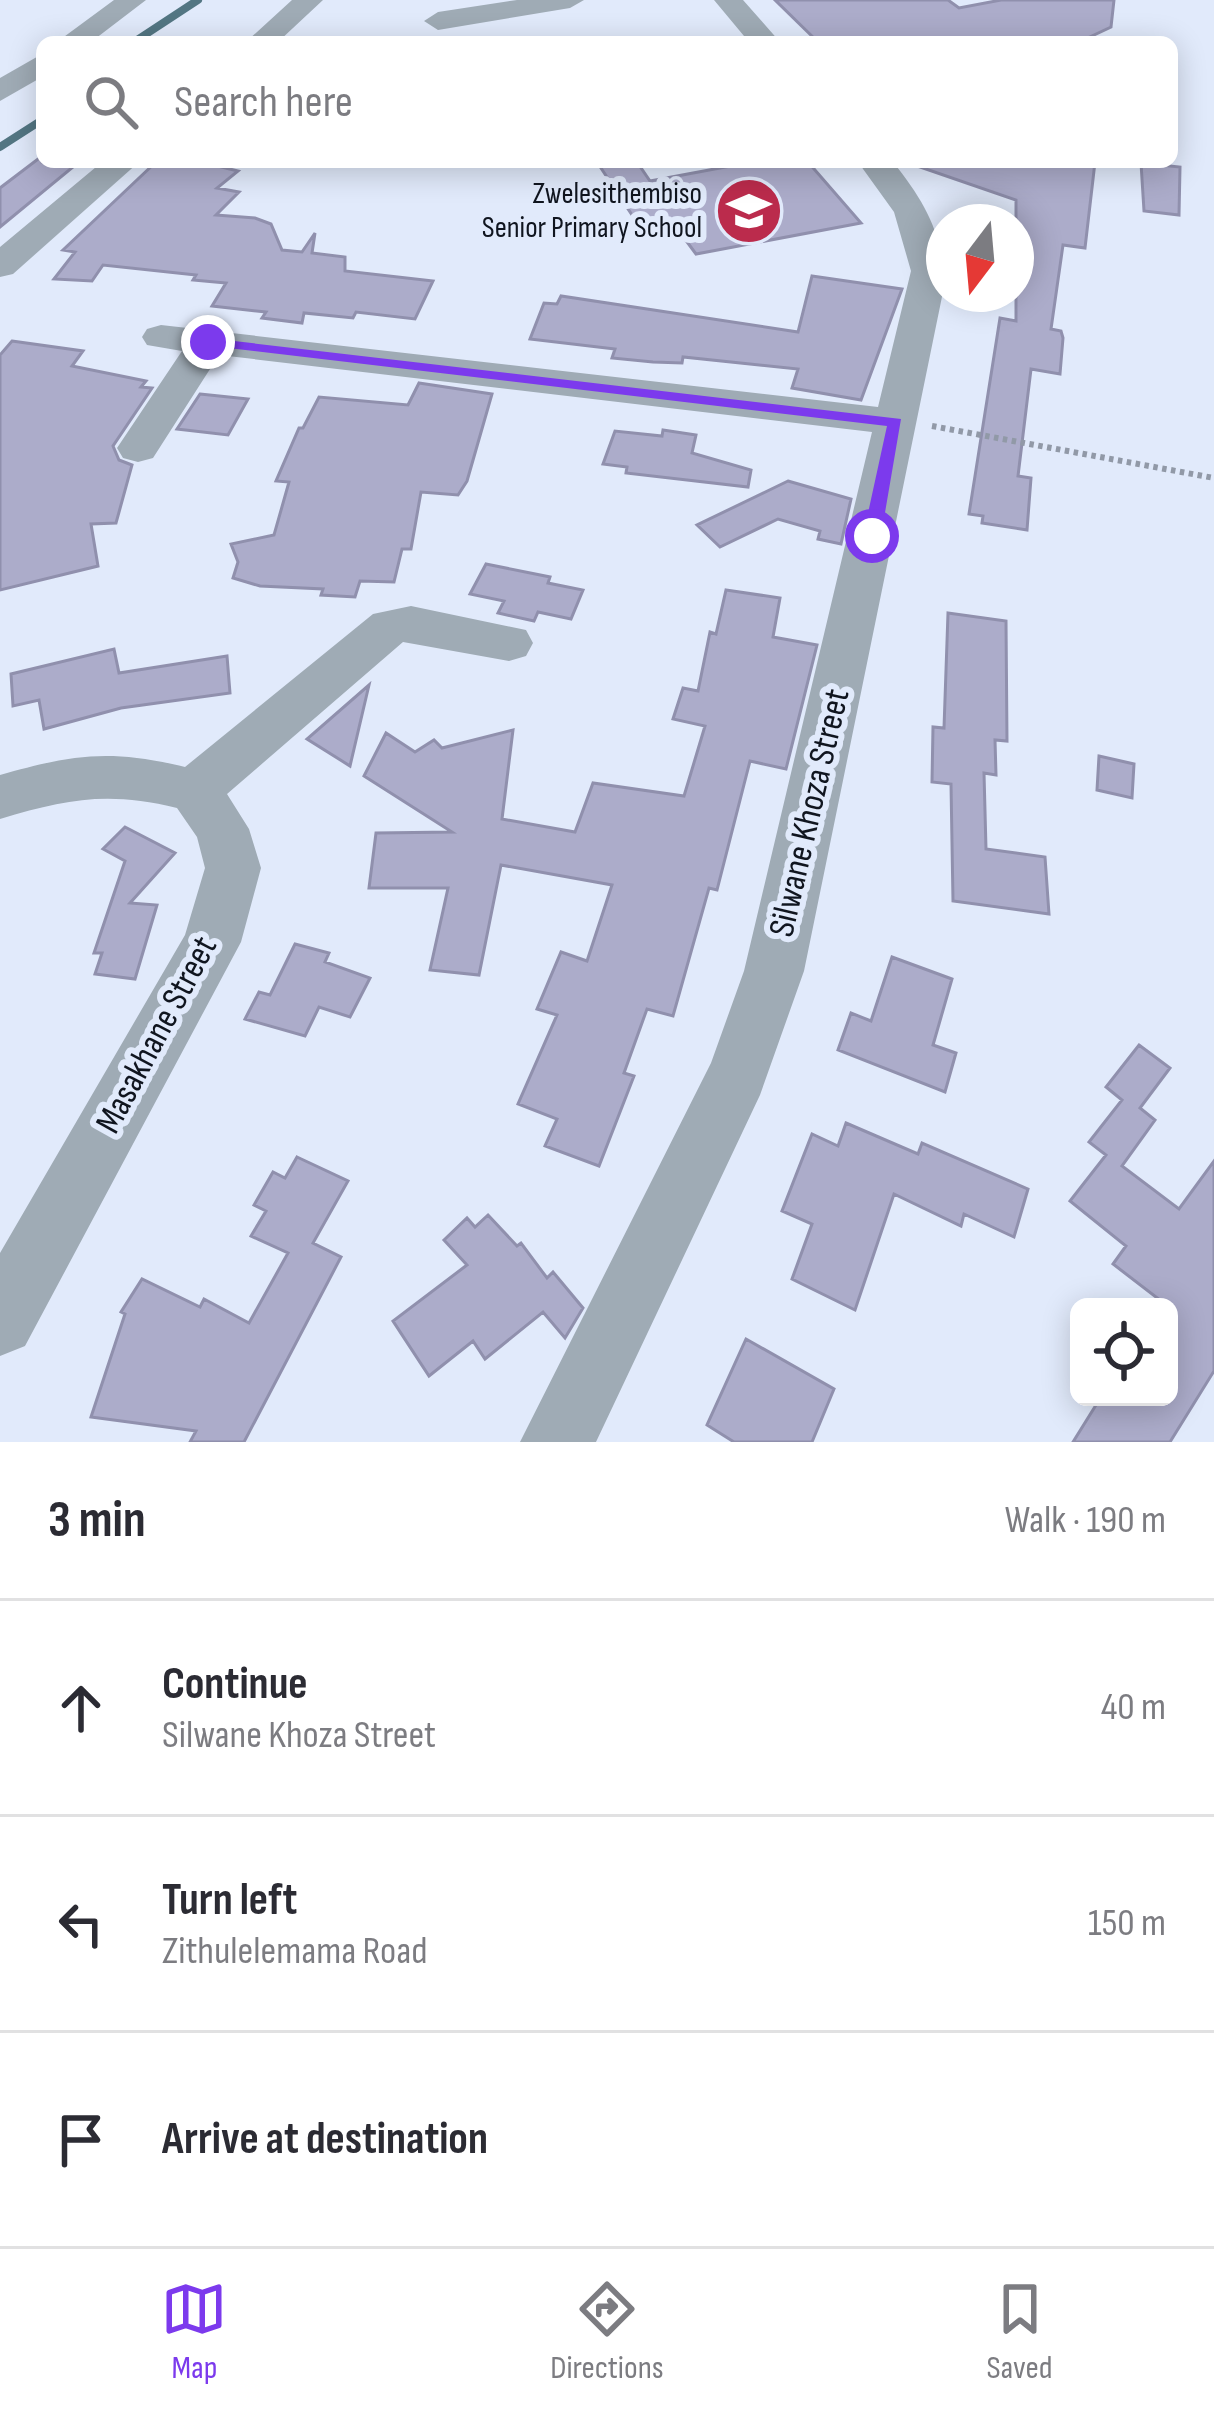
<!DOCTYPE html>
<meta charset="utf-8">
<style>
body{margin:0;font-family:"Sofia Sans Condensed",sans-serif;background:#f7f7f7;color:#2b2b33}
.controls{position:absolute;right:36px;bottom:36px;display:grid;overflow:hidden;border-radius:18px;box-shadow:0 6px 30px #0003}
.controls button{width:108px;height:108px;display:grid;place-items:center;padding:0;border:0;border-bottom:3px solid #e1e1e2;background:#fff;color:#2b2b33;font:60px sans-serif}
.compass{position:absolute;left:926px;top:204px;width:108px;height:108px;border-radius:50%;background:#fff;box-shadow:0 6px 30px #0003;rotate:196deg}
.stop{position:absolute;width:36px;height:36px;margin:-27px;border:9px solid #7c3aed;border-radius:50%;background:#fff}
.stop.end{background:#7c3aed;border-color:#fff;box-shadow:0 3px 12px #0008}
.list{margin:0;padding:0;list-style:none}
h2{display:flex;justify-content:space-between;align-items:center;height:156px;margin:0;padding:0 48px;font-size:51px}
h2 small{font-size:39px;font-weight:400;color:#7c7c81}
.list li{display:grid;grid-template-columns:78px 1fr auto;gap:36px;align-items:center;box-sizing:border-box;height:216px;padding:0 48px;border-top:3px solid #e1e1e2}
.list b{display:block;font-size:45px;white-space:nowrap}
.list p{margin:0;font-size:39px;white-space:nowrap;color:#7c7c81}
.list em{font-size:39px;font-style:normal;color:#7c7c81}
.icon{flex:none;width:66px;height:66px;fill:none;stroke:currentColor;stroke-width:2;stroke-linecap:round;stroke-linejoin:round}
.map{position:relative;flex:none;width:1214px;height:1442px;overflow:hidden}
.search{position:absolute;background:#fff;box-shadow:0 6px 30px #0003;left:36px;right:36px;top:36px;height:132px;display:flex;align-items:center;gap:30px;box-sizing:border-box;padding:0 42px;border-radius:18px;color:#7c7c81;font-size:45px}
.sheet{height:804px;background:#fff}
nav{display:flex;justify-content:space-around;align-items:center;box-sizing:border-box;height:168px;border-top:3px solid #e1e1e2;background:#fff;font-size:33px;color:#7c7c81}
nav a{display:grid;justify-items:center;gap:6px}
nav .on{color:#7c3aed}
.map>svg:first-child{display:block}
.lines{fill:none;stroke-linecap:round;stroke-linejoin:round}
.stream{stroke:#537683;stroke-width:8}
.building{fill:#acacca;stroke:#9090ad;stroke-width:3}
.path{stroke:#9199a7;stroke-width:6;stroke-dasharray:4.5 4.5;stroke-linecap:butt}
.minor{fill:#9fabb5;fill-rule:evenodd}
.route{fill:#7c3aed}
.labels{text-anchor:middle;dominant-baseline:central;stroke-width:12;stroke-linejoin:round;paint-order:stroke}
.far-poi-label{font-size:30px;fill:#10151f;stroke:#e1eafb;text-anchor:end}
.street-label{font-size:36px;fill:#10151f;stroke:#e1eafb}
</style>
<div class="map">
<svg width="1214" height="1442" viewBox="0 0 1214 1442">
<rect width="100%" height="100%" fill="#e1eafb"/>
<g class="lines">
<path class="stream" d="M 134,42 L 198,0
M 0,147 L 42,120"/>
</g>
<path class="building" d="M 775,0 L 948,0 L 959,8 L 1001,0 L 1114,0 L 1111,27 L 1079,42 L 818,42 Z
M 42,156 L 42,162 L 79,162 L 0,227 L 0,188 Z
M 156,162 L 201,162 L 238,171 L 217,188 L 239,192 L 216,215 L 255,218 L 271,224 L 282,250 L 302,252 L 315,233 L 312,253 L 345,257 L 345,271 L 433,281 L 415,319 L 356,312 L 353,318 L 304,313 L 302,323 L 262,318 L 266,312 L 212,306 L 226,283 L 193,280 L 196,275 L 103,265 L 92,281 L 54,279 L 75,252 L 63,250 Z
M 597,162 L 637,162 L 650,181 L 752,162 L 808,162 L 861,223 L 696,254 L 676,227 L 644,233 Z
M 921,162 L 1095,162 L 1085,248 L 1063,245 L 1051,329 L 1061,331 L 1063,338 L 1060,374 L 1031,369 L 1018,476 L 1031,478 L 1027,530 L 982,523 L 983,516 L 969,514 L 1000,318 L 1016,321 L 1016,200 L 920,167 Z
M 1141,163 L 1180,167 L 1179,215 L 1144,211 Z
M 812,276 L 902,289 L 861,400 L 792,388 L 798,369 L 683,357 L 682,363 L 653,362 L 612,358 L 615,349 L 530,339 L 544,303 L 557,304 L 561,296 L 798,332 Z
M 12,341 L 83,351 L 72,366 L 146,381 L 141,387 L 152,388 L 113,446 L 119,460 L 132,465 L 116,523 L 91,524 L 98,566 L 0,590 L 0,355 Z
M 419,383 L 492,394 L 467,481 L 458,495 L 421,492 L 411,549 L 402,549 L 394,582 L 360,581 L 355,597 L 321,595 L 323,589 L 260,586 L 233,578 L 238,562 L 231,544 L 274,535 L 289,482 L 276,481 L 299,428 L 303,428 L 319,397 L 408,405 Z
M 200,394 L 248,399 L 228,435 L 177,429 Z
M 663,430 L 696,435 L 692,453 L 751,470 L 748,487 L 626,473 L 627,467 L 603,464 L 615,431 L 662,436 Z
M 788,481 L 851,499 L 841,544 L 818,539 L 820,531 L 778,519 L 720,547 L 697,525 Z
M 486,564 L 550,577 L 548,583 L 583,590 L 571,619 L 538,612 L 534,621 L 498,613 L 504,601 L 470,594 Z
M 726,590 L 780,598 L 773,637 L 817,645 L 786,769 L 750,761 L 717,890 L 709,888 L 673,1016 L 647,1009 L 624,1073 L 634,1076 L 599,1166 L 545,1146 L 557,1119 L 518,1104 L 557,1015 L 537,1009 L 561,952 L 587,961 L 612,885 L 501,865 L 479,975 L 430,970 L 448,888 L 369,888 L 376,833 L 452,832 L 364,776 L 386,733 L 415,752 L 434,740 L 442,748 L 513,730 L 502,819 L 575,832 L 593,783 L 684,796 L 705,726 L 673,719 L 683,688 L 698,691 L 710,632 L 716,634 Z
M 948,613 L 1006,621 L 1007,741 L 995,740 L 996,775 L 984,773 L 986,849 L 1045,857 L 1049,914 L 953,901 L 951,784 L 932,782 L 933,727 L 944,728 Z
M 114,649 L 119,673 L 227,656 L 230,693 L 121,708 L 44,729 L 39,700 L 13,706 L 11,674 Z
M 369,685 L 350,766 L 307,739 Z
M 1099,756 L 1134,764 L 1132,798 L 1097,790 Z
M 125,827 L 175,853 L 130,903 L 157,905 L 135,979 L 95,974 L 102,953 L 94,953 L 125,861 L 103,849 Z
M 295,944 L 329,953 L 325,962 L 370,978 L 350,1017 L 319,1007 L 305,1036 L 245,1019 L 259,992 L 270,995 Z
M 892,957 L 952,979 L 933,1045 L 956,1053 L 945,1092 L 838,1050 L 851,1013 L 871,1021 Z
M 1139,1045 L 1170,1068 L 1140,1108 L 1155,1120 L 1122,1166 L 1179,1209 L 1214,1161 L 1214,1371 L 1170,1442 L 1073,1442 L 1101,1397 L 1169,1397 L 1169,1307 L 1113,1264 L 1126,1246 L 1070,1201 L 1106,1155 L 1089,1142 L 1122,1100 L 1106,1087 Z
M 846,1123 L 918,1154 L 922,1143 L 1028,1189 L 1014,1237 L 964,1214 L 961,1226 L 894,1194 L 855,1310 L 792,1279 L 812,1224 L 782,1211 L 812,1134 L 838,1146 Z
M 297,1157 L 348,1181 L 313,1243 L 341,1257 L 244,1442 L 190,1442 L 196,1431 L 91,1417 L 125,1314 L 121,1312 L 142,1279 L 200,1307 L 204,1299 L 249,1323 L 288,1253 L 251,1236 L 266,1211 L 254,1205 L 273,1172 L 285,1178 Z
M 488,1215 L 517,1246 L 521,1243 L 547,1278 L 553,1272 L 583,1308 L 565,1338 L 543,1312 L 485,1359 L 473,1341 L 429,1376 L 393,1321 L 467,1265 L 444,1240 L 467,1218 L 475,1227 Z
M 746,1339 L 834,1389 L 812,1442 L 734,1442 L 707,1425 Z"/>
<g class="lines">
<path class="path" d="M 932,426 L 1214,478"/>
<path class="minor" d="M 114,0 L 146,0 L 91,42 L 57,42 Z
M 292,0 L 323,0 L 278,42 L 246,42 Z
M 517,0 L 584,0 L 570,8 L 438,30 L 424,21 L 438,12 Z
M 714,0 L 743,0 L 780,42 L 749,42 Z
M 42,54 L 42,77 L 0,101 L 0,78 Z
M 102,162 L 139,162 L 13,274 L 0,277 L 0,247 Z
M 858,162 L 893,162 C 925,202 944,235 944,287 L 804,971 L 760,1095 L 596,1442 L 520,1442 L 711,1063 L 744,971 L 872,432 L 219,355 L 153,458 L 138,462 L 123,458 L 117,448 L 182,351 L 147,345 L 142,337 L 147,329 L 161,325 L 878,407 L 911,271 L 894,212 Z
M 411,606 L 526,630 L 533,643 L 526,656 L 509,661 L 403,642 L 227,794 L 249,829 L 261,868 L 241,942 L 25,1346 L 0,1356 L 0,1253 L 185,935 L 205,868 L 197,837 L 177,808 C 108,791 66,799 0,819 L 0,775 C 74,754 110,749 185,767 L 373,614 Z"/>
</g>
<path class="route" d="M 208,338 L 901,419 L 881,536 L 872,541 L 863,536 L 887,426 L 203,345 Z"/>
<defs>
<symbol id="school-disc" viewBox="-11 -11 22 22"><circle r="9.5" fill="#bb2b4c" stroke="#e1eafb"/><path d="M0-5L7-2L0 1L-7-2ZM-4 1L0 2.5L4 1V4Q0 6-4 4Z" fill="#fff"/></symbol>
</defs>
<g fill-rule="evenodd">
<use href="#school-disc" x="711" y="173" width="76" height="76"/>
</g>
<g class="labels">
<g class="far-poi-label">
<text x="702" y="194">Zwelesithembiso<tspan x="702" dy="34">Senior Primary School</tspan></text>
</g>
<g class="street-label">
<text transform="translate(810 813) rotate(-77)">Silwane Khoza Street</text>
<text transform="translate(157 1035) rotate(-62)">Masakhane Street</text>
</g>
</g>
</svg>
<div class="controls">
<button><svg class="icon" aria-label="locate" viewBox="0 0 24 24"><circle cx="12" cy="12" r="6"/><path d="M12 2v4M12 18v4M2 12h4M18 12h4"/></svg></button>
</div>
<svg class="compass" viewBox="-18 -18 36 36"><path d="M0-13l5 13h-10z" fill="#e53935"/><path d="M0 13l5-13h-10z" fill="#7c7c81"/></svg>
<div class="stop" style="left:872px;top:536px"></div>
<div class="stop end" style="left:208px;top:342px"></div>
<div class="search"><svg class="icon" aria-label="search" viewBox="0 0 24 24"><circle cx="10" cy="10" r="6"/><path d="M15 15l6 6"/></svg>Search here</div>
</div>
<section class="sheet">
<h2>3 min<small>Walk · 190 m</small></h2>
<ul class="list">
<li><svg class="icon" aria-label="ahead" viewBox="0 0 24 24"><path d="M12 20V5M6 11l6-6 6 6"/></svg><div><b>Continue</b><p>Silwane Khoza Street</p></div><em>40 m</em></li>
<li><svg class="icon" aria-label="left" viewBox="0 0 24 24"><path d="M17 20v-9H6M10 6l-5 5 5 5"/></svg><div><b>Turn left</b><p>Zithulelemama Road</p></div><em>150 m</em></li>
<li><svg class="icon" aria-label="arrive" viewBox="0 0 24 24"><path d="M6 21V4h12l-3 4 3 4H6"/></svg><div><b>Arrive at destination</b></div></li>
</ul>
</section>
<nav>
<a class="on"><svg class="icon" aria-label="map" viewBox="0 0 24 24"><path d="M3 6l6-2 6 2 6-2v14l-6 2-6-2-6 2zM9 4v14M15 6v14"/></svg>Map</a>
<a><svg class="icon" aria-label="directions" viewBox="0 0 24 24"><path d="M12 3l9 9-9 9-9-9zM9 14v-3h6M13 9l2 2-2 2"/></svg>Directions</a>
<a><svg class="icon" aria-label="saved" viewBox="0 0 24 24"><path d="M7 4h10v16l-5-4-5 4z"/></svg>Saved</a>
</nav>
